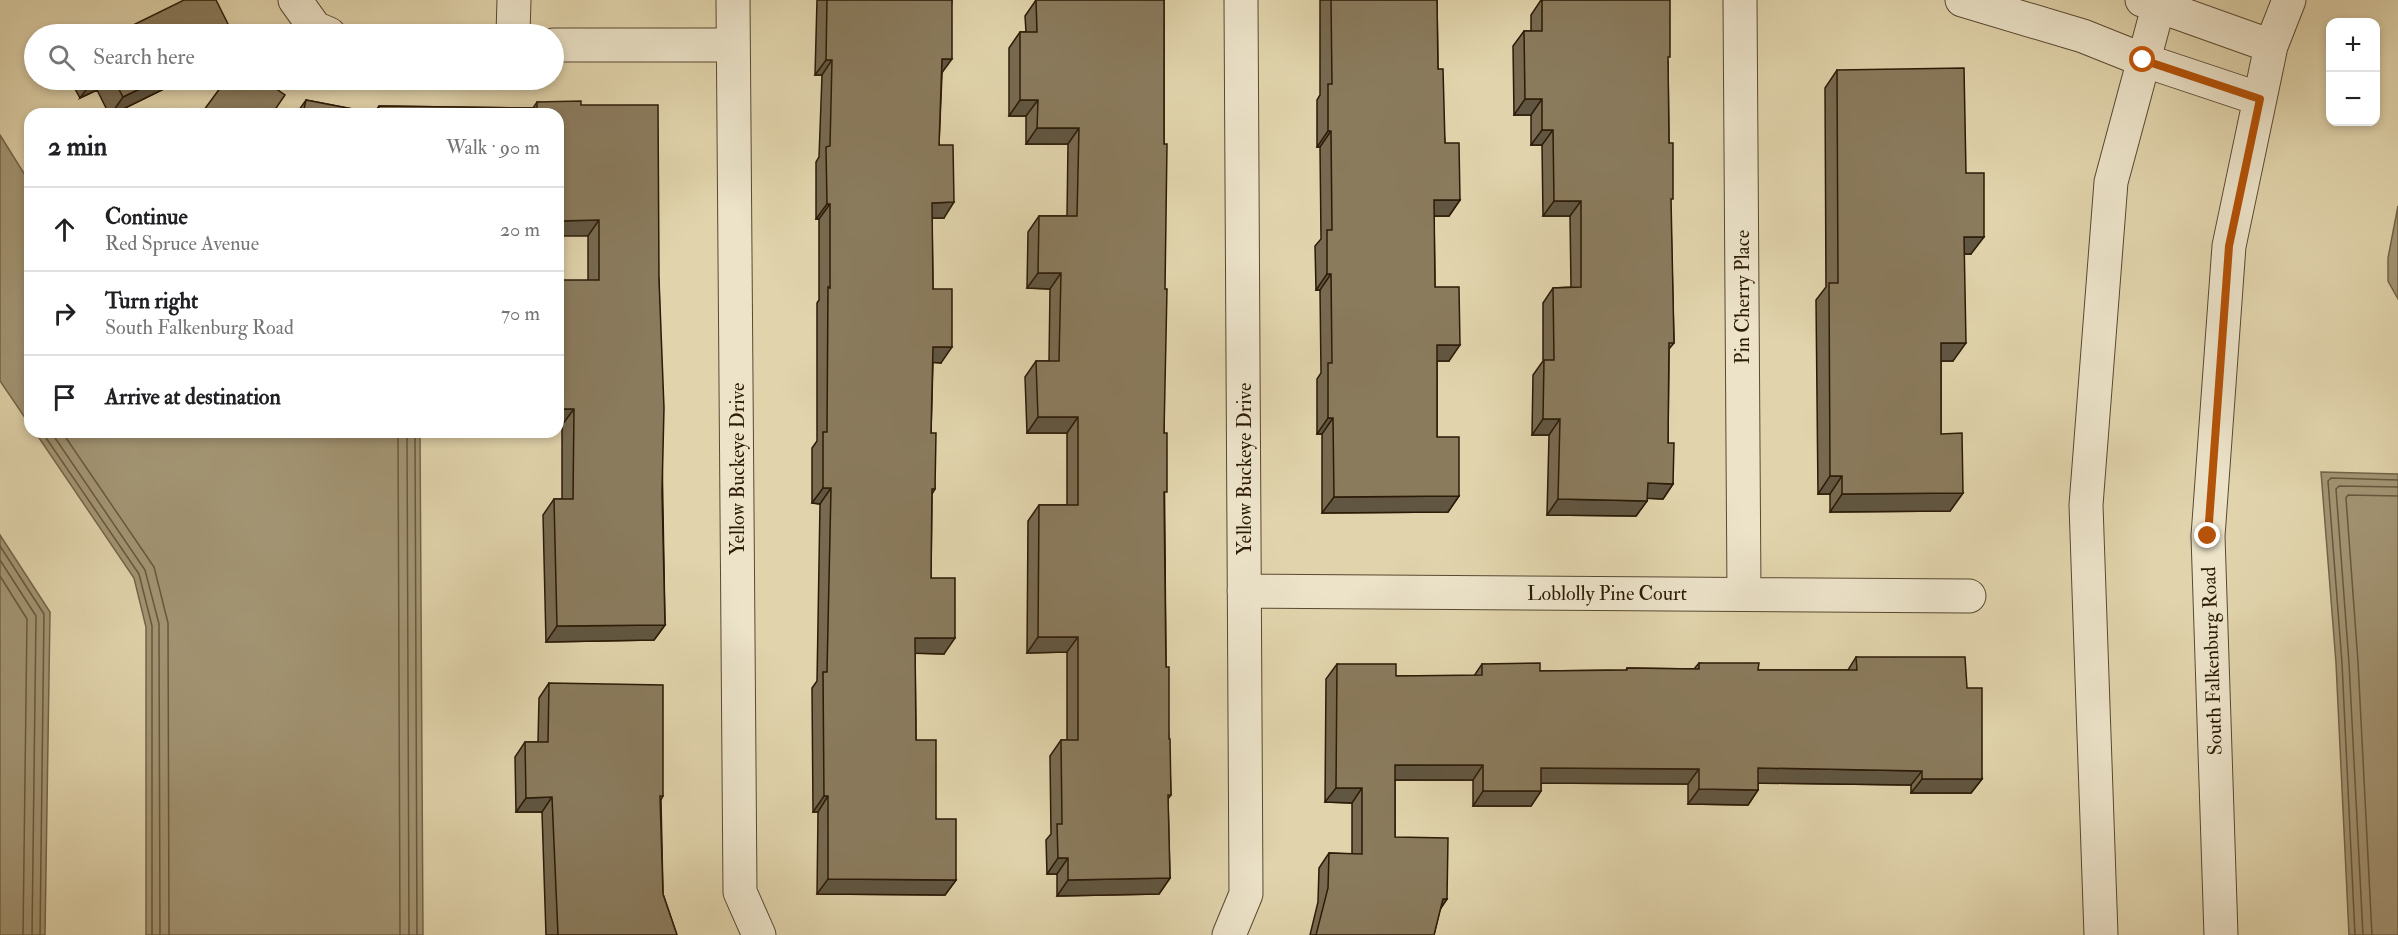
<!DOCTYPE html>
<meta charset="utf-8">
<style>
body{margin:0;font-family:"IM FELL Double Pica",serif;background:#f2f2f2;color:#202124}
.controls{position:absolute;right:18px;top:18px;display:grid;overflow:hidden;border-radius:12px;box-shadow:0 3px 9px #0003}
.controls button{width:54px;height:54px;display:grid;place-items:center;padding:0;border:0;border-bottom:2px solid #e0e0e0;background:#fff;color:#202124;font:30px sans-serif}
.stop{position:absolute;width:18px;height:18px;margin:-14px;border:4px solid #b45309;border-radius:50%;background:#fff}
.stop.end{background:#b45309;border-color:#fff;box-shadow:0 2px 6px #0008}
.list{margin:0;padding:0;list-style:none}
h2{display:flex;justify-content:space-between;align-items:center;height:78px;margin:0;padding:0 24px;font-size:26px}
h2 small{font-size:20px;font-weight:400;color:#757577}
.list li{display:grid;grid-template-columns:39px 1fr auto;gap:18px;align-items:center;box-sizing:border-box;height:84px;padding:0 24px;border-top:2px solid #e0e0e0}
.list b{display:block;font-size:22px;white-space:nowrap}
.list p{margin:0;font-size:20px;white-space:nowrap;color:#757577}
.list em{font-size:20px;font-style:normal;color:#757577}
.icon{flex:none;width:33px;height:33px;fill:none;stroke:currentColor;stroke-width:2;stroke-linecap:round;stroke-linejoin:round}
.map{position:relative;flex:none;width:2398px;height:935px;overflow:hidden}
.search{position:absolute;background:#fff;box-shadow:0 3px 9px #0003;left:24px;top:24px;width:540px;height:66px;display:flex;align-items:center;gap:15px;box-sizing:border-box;padding:0 21px;border-radius:33px;color:#757577;font-size:22px}
.panel{position:absolute;background:#fff;box-shadow:0 3px 9px #0003;left:24px;top:108px;width:540px;height:330px;border-radius:18px}
.map>svg:first-child{display:block}
.water{fill:#a39574;stroke:#736448;stroke-width:1.5}
.lines{fill:none;stroke-linecap:round;stroke-linejoin:round}
.shore{stroke:#68583e;stroke-width:1.5}
.minor-casing{stroke:#594930;stroke-width:35}
.minor{stroke:#ece3c9;stroke-width:33}
.wall{fill:#776a50;stroke:#2c1b07;stroke-width:1.5}
.shaded-wall{fill:#615641;stroke:#2c1b07;stroke-width:1.5}
.building{fill:#8a7b5d;stroke:#2c1b07;stroke-width:1.5}
.route{stroke:#b45309;stroke-width:8}
.labels{text-anchor:middle;dominant-baseline:central;stroke-width:5;stroke-linejoin:round;paint-order:stroke}
.street-label{font-size:20px;fill:#2c1b07;stroke:#ece3c9}
</style>
<div class="map">
<svg width="2398" height="935" viewBox="0 0 2398 935">
<rect width="100%" height="100%" fill="#e1d4ac"/>
<filter id="stains"><feTurbulence type="fractalNoise" baseFrequency=".00333" numOctaves="4"/><feColorMatrix values="0 0 0 0 .2 0 0 0 0 .09 0 0 0 0 .02 0 0 0 .5 -.17"/></filter>
<radialGradient id="worn" r=".72"><stop offset=".6" stop-color="#630" stop-opacity="0"/><stop offset="1" stop-color="#630" stop-opacity=".3"/></radialGradient>
<path class="water" d="M 0,135 L 30,183 L 30,425 L 0,381 Z
M 2398,206 L 2398,299 L 2388,281 L 2388,258 Z
M 35,432 L 420,432 L 423,935 L 146,935 L 146,627 L 134,578 Z
M 2321,472 L 2398,474 L 2398,935 L 2349,935 L 2336,663 Z
M 0,535 L 50,612 L 45,935 L 0,935 Z"/>
<g class="lines">
<path class="shore" d="M 42,432 L 139,574 L 152,626 L 152,935
M 51,432 L 145,570 L 159,624 L 160,935
M 62,432 L 154,567 L 168,623 L 169,935
M 398,432 L 400,935
M 407,432 L 409,935
M 415,432 L 417,935
M 0,546 L 44,614 L 40,935
M 0,560 L 36,616 L 32,935
M 0,576 L 27,619 L 23,935
M 2355,935 L 2342,663 L 2328,481 L 2331,478 L 2398,480
M 2363,935 L 2349,663 L 2336,489 L 2339,486 L 2398,487
M 2372,935 L 2358,662 L 2346,498 L 2348,495 L 2398,496"/>
<defs>
<path id="minor" d="M 295,0 L 315,28 L 329,34
M 733,0 L 740,892 L 759,935
M 1740,0 L 1744,594
M 1962,0 L 2083,36 L 2143,60 L 2260,99
M 2142,0 L 2271,46
M 513,34 L 514,0
M 554,45 L 733,45
M 1244,591 L 1969,596
M 1229,935 L 1246,894 L 1241,0
M 2101,935 L 2086,505 L 2111,182 L 2160,0
M 2221,935 L 2208,536 L 2229,246 L 2271,46 L 2289,0"/>
</defs>
<use href="#minor" class="minor-casing"/>
<use href="#minor" class="minor"/>
</g>
<path class="wall" d="M 817,0 L 952,0 L 942,74 L 939,145 L 944,218 L 932,218 L 933,289 L 941,363 L 933,362 L 931,433 L 935,489 L 932,494 L 931,578 L 944,654 L 915,653 L 916,740 L 936,819 L 956,880 L 945,895 L 817,894 L 818,812 L 813,812 L 812,688 L 817,681 L 820,504 L 812,503 L 812,448 L 817,441 L 817,303 L 819,300 L 819,219 L 816,219 L 816,162 L 819,157 L 822,75 L 815,75 Z
M 1036,0 L 1164,0 L 1164,433 L 1166,667 L 1171,795 L 1168,799 L 1170,878 L 1159,894 L 1057,896 L 1057,874 L 1047,874 L 1046,840 L 1051,834 L 1050,756 L 1061,740 L 1067,740 L 1067,652 L 1027,653 L 1028,521 L 1039,505 L 1067,505 L 1067,433 L 1027,433 L 1025,377 L 1036,361 L 1049,361 L 1050,289 L 1027,288 L 1028,232 L 1039,216 L 1067,216 L 1068,144 L 1026,144 L 1026,116 L 1009,116 L 1009,48 L 1020,32 L 1026,32 L 1025,16 Z
M 1320,0 L 1437,0 L 1438,69 L 1445,143 L 1460,200 L 1449,216 L 1434,216 L 1435,287 L 1449,361 L 1437,361 L 1437,437 L 1459,496 L 1448,512 L 1322,513 L 1322,434 L 1317,434 L 1317,379 L 1321,373 L 1320,290 L 1316,290 L 1315,246 L 1321,239 L 1320,147 L 1317,147 L 1317,100 L 1320,95 Z
M 1541,0 L 1668,61 L 1669,143 L 1674,343 L 1669,349 L 1668,443 L 1673,484 L 1663,499 L 1647,498 L 1647,501 L 1636,516 L 1547,515 L 1549,435 L 1532,435 L 1533,375 L 1543,361 L 1543,303 L 1553,288 L 1571,287 L 1570,216 L 1543,216 L 1542,145 L 1531,145 L 1531,115 L 1514,115 L 1513,46 L 1524,31 L 1531,31 L 1531,15 Z
M 1837,70 L 1966,173 L 1971,254 L 1964,254 L 1953,361 L 1941,361 L 1941,434 L 1963,493 L 1950,511 L 1830,512 L 1830,494 L 1818,494 L 1816,300 L 1826,287 L 1825,88 Z
M 70,80 L 182,80 L 113,114 L 109,114 L 97,90 L 80,98 Z
M 306,100 L 374,113 L 379,106 L 533,108 L 537,102 L 581,105 L 659,279 L 665,625 L 654,640 L 546,642 L 543,515 L 554,499 L 562,499 L 562,425 L 588,280 L 588,236 L 558,114 L 296,114 Z
M 1856,657 L 1967,688 L 1982,779 L 1971,793 L 1911,793 L 1911,785 L 1758,783 L 1758,790 L 1748,805 L 1688,804 L 1688,784 L 1541,783 L 1541,791 L 1531,806 L 1473,806 L 1473,780 L 1395,780 L 1395,837 L 1447,899 L 1440,909 L 1434,935 L 1310,935 L 1318,902 L 1319,868 L 1329,853 L 1352,854 L 1352,803 L 1325,802 L 1326,679 L 1337,664 L 1396,676 L 1474,676 L 1482,664 L 1540,671 L 1626,670 L 1627,668 L 1694,669 L 1699,663 L 1758,670 L 1848,670 Z
M 549,683 L 663,796 L 661,800 L 663,894 L 677,935 L 546,935 L 542,812 L 516,812 L 515,757 L 525,742 L 538,742 L 539,698 Z"/>
<path class="shaded-wall" d="M 942,59 L 952,59 L 941,74 Z
M 826,60 L 832,60 L 822,75 L 815,75 Z
M 93,80 L 105,80 L 97,90 L 80,98 Z
M 158,80 L 182,80 L 113,114 L 111,114 L 123,97 Z
M 1525,99 L 1542,99 L 1531,115 L 1514,115 Z
M 1020,100 L 1038,100 L 1026,116 L 1009,116 Z
M 1037,128 L 1079,128 L 1068,144 L 1026,144 Z
M 1542,130 L 1553,130 L 1542,145 L 1531,145 Z
M 1328,131 L 1331,131 L 1320,147 L 1317,147 Z
M 1434,200 L 1460,200 L 1449,216 L 1422,216 Z
M 1554,201 L 1581,201 L 1570,216 L 1543,216 Z
M 954,202 L 944,218 L 921,218 L 932,203 Z
M 827,204 L 830,204 L 819,219 L 816,219 Z
M 599,220 L 588,236 L 558,236 L 558,221 Z
M 1964,237 L 1984,237 L 1971,254 L 1952,254 Z
M 1038,273 L 1061,273 L 1050,289 L 1027,288 Z
M 1327,274 L 1331,274 L 1320,290 L 1316,290 Z
M 1941,343 L 1966,343 L 1953,361 L 1928,361 Z
M 1437,345 L 1460,345 L 1449,361 L 1426,361 Z
M 933,347 L 952,347 L 941,363 L 923,362 Z
M 558,409 L 574,409 L 562,425 L 558,425 Z
M 1038,417 L 1078,417 L 1067,433 L 1027,433 Z
M 1328,418 L 1333,418 L 1322,434 L 1317,434 Z
M 1543,419 L 1560,419 L 1549,435 L 1532,435 Z
M 1830,476 L 1842,476 L 1830,494 L 1818,494 Z
M 1648,483 L 1673,484 L 1663,499 L 1637,498 Z
M 823,488 L 831,488 L 820,504 L 812,503 Z
M 1963,493 L 1950,511 L 1830,512 L 1842,494 Z
M 1459,496 L 1448,512 L 1322,513 L 1334,497 Z
M 1558,499 L 1647,501 L 1636,516 L 1547,515 Z
M 665,625 L 654,640 L 546,642 L 557,626 Z
M 1038,637 L 1078,637 L 1067,652 L 1027,653 Z
M 915,638 L 955,638 L 944,654 L 904,653 Z
M 1395,765 L 1483,765 L 1473,780 L 1385,780 Z
M 1541,768 L 1699,769 L 1688,784 L 1531,783 Z
M 1758,768 L 1922,771 L 1911,785 L 1748,783 Z
M 1922,779 L 1982,779 L 1971,793 L 1911,793 Z
M 1336,788 L 1362,788 L 1352,803 L 1325,802 Z
M 1699,789 L 1758,790 L 1748,805 L 1688,804 Z
M 1483,791 L 1541,791 L 1531,806 L 1473,806 Z
M 824,796 L 828,796 L 818,812 L 813,812 Z
M 552,797 L 542,812 L 516,812 L 526,798 Z
M 1058,858 L 1068,858 L 1057,874 L 1047,874 Z
M 1170,878 L 1159,894 L 1057,896 L 1068,880 Z
M 828,879 L 956,880 L 945,895 L 817,894 Z
M 1443,899 L 1447,899 L 1437,914 Z"/>
<path class="building" d="M 184,0 L 216,0 L 233,34 L 115,34 Z
M 827,0 L 952,0 L 952,59 L 942,59 L 939,145 L 953,145 L 954,202 L 932,203 L 933,289 L 952,289 L 952,347 L 933,347 L 931,433 L 936,433 L 935,489 L 932,489 L 931,578 L 955,578 L 955,638 L 915,638 L 916,740 L 936,740 L 936,819 L 956,819 L 956,880 L 828,879 L 828,796 L 824,796 L 823,672 L 827,672 L 831,488 L 823,488 L 823,432 L 827,432 L 828,287 L 830,288 L 830,204 L 827,204 L 826,147 L 830,146 L 832,60 L 826,60 Z
M 1036,0 L 1164,0 L 1164,144 L 1167,144 L 1165,289 L 1167,289 L 1164,433 L 1167,433 L 1167,492 L 1164,492 L 1166,667 L 1169,667 L 1169,739 L 1170,739 L 1171,795 L 1168,795 L 1170,878 L 1068,880 L 1068,858 L 1058,858 L 1057,824 L 1062,824 L 1061,740 L 1078,740 L 1078,637 L 1038,637 L 1039,505 L 1078,505 L 1078,417 L 1038,417 L 1036,361 L 1059,361 L 1061,273 L 1038,273 L 1039,216 L 1077,216 L 1079,128 L 1037,128 L 1038,100 L 1020,100 L 1020,32 L 1037,32 Z
M 1331,0 L 1437,0 L 1438,69 L 1443,69 L 1445,143 L 1459,143 L 1460,200 L 1434,200 L 1435,287 L 1459,287 L 1460,345 L 1437,345 L 1437,437 L 1459,437 L 1459,496 L 1334,497 L 1333,418 L 1328,418 L 1328,363 L 1332,363 L 1331,274 L 1327,274 L 1327,230 L 1332,230 L 1331,131 L 1328,131 L 1328,84 L 1332,84 Z
M 1542,0 L 1670,0 L 1670,57 L 1668,57 L 1669,143 L 1673,143 L 1673,199 L 1671,199 L 1674,343 L 1669,343 L 1668,443 L 1674,443 L 1673,484 L 1648,483 L 1647,501 L 1558,499 L 1560,419 L 1543,419 L 1544,360 L 1554,360 L 1553,288 L 1581,287 L 1581,201 L 1554,201 L 1553,130 L 1542,130 L 1542,99 L 1525,99 L 1524,31 L 1542,31 Z
M 1964,68 L 1966,173 L 1984,173 L 1984,237 L 1964,237 L 1966,343 L 1941,343 L 1941,434 L 1962,433 L 1963,493 L 1842,494 L 1842,476 L 1830,476 L 1829,283 L 1838,283 L 1837,70 Z
M 114,80 L 158,80 L 123,97 Z
M 226,80 L 263,80 L 285,95 L 272,114 L 201,114 Z
M 306,100 L 378,114 L 303,114 Z
M 581,101 L 581,105 L 658,105 L 659,279 L 664,408 L 662,492 L 665,625 L 557,626 L 554,499 L 573,499 L 574,409 L 558,409 L 558,280 L 599,280 L 599,220 L 558,221 L 558,114 L 379,114 L 379,106 L 537,108 L 537,102 Z
M 1856,657 L 1965,657 L 1967,688 L 1982,688 L 1982,779 L 1922,779 L 1922,771 L 1758,768 L 1758,790 L 1699,789 L 1699,769 L 1541,768 L 1541,791 L 1483,791 L 1483,765 L 1395,765 L 1395,837 L 1448,838 L 1447,899 L 1443,899 L 1434,935 L 1316,935 L 1328,888 L 1329,853 L 1362,854 L 1362,788 L 1336,788 L 1337,664 L 1396,664 L 1396,676 L 1482,675 L 1482,664 L 1540,663 L 1540,671 L 1627,670 L 1627,668 L 1699,669 L 1699,663 L 1759,663 L 1758,670 L 1857,670 Z
M 549,683 L 663,685 L 663,796 L 660,796 L 663,894 L 677,935 L 558,935 L 552,797 L 526,798 L 525,742 L 548,742 Z"/>
<g class="lines">
<path class="route" d="M 2143,60 L 2260,99 L 2229,246 L 2208,536"/>
</g>
<g class="labels">
<g class="street-label">
<text transform="translate(1742 297) rotate(-90)">Pin Cherry Place</text>
<text transform="translate(737 469) rotate(-90)">Yellow Buckeye Drive</text>
<text transform="translate(1244 469) rotate(-90)">Yellow Buckeye Drive</text>
<text x="1607" y="593">Loblolly Pine Court</text>
<text transform="translate(2212 661) rotate(-92)">South Falkenburg Road</text>
</g>
</g>
<rect width="100%" height="100%" filter="url(#stains)"/>
<rect width="100%" height="100%" fill="url(#worn)"/>
</svg>
<div class="controls">
<button>+</button>
<button>−</button>
</div>
<div class="stop" style="left:2143px;top:60px"></div>
<div class="stop end" style="left:2208px;top:536px"></div>
<div class="search"><svg class="icon" aria-label="search" viewBox="0 0 24 24"><circle cx="10" cy="10" r="6"/><path d="M15 15l6 6"/></svg>Search here</div>
<section class="panel">
<h2>2 min<small>Walk · 90 m</small></h2>
<ul class="list">
<li><svg class="icon" aria-label="ahead" viewBox="0 0 24 24"><path d="M12 20V5M6 11l6-6 6 6"/></svg><div><b>Continue</b><p>Red Spruce Avenue</p></div><em>20 m</em></li>
<li><svg class="icon" aria-label="right" viewBox="0 0 24 24"><path d="M7 20v-9h11M14 6l5 5-5 5"/></svg><div><b>Turn right</b><p>South Falkenburg Road</p></div><em>70 m</em></li>
<li><svg class="icon" aria-label="arrive" viewBox="0 0 24 24"><path d="M6 21V4h12l-3 4 3 4H6"/></svg><div><b>Arrive at destination</b></div></li>
</ul>
</section>
</div>
